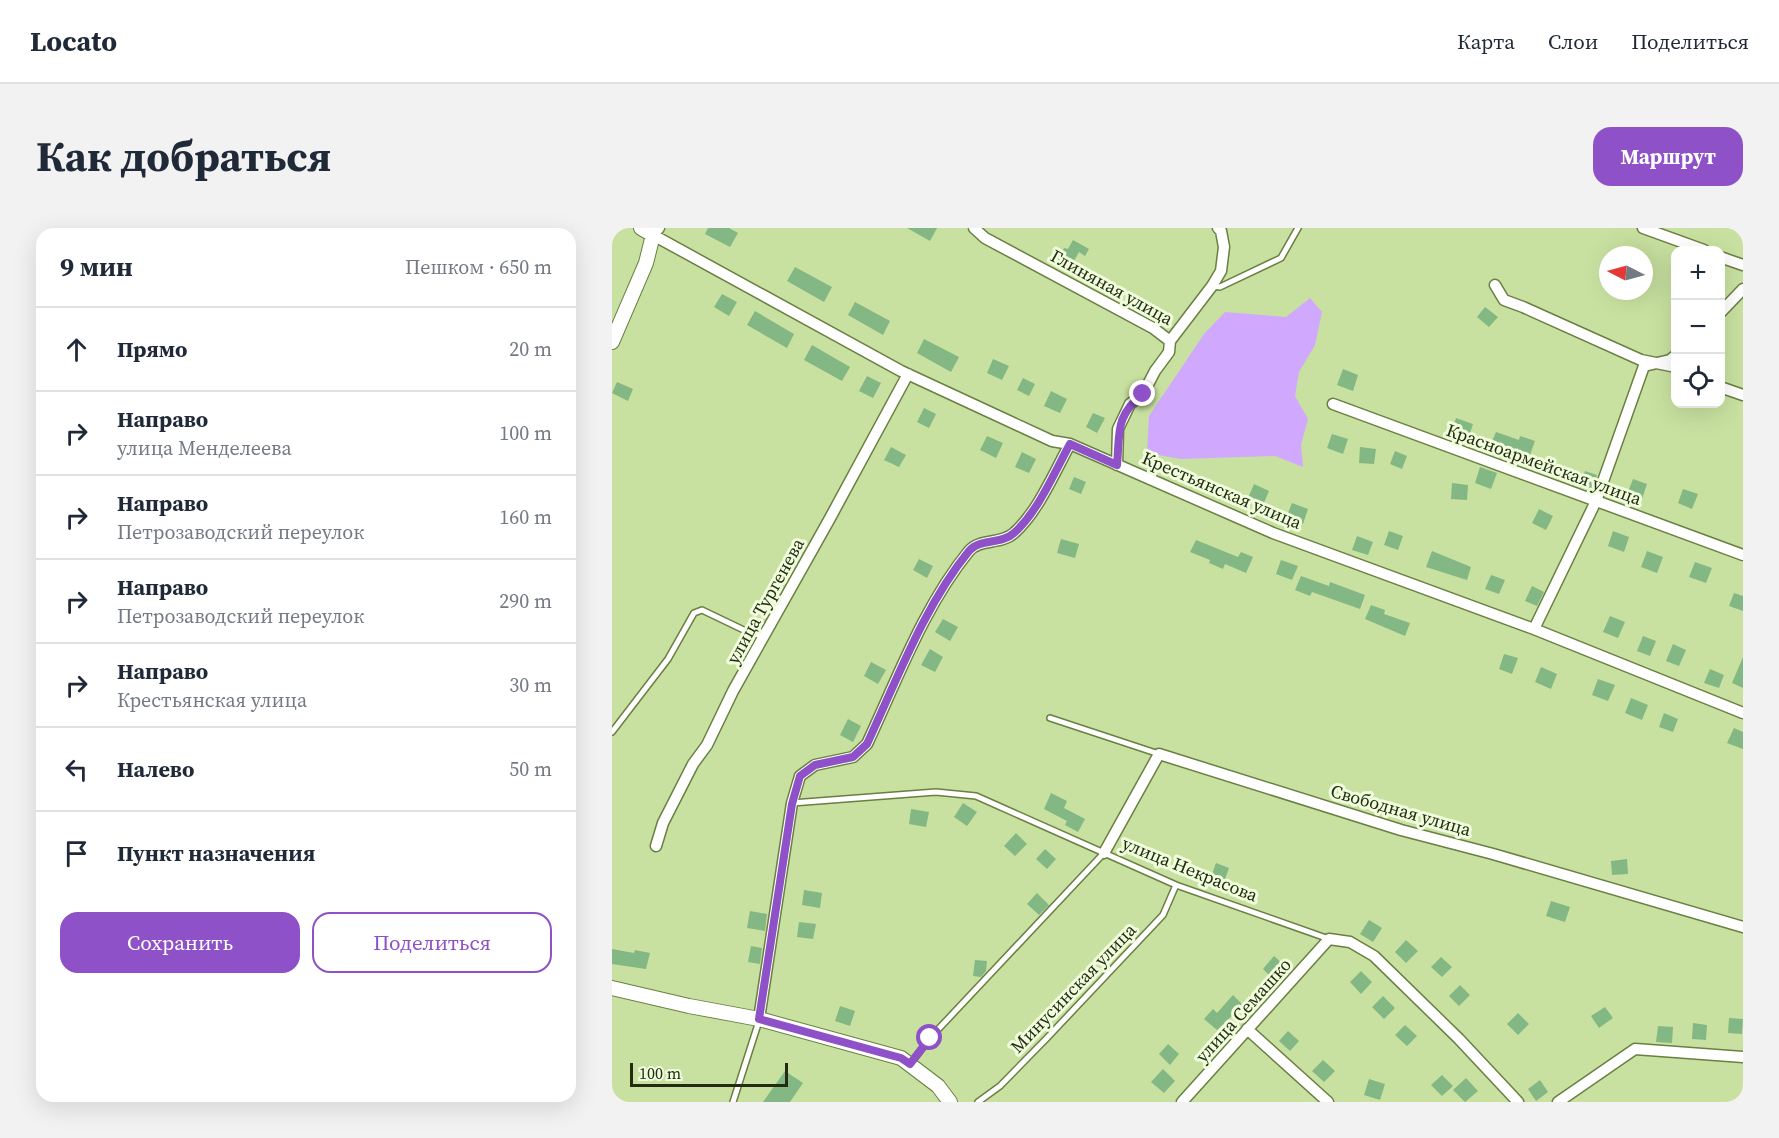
<!DOCTYPE html>
<html lang="ru">
<meta charset="utf-8">
<style>
body{margin:0;font-family:"Source Serif 4",serif;background:#f2f2f3;color:#1f2937}
.controls{position:absolute;right:18px;top:18px;display:grid;overflow:hidden;border-radius:12px;box-shadow:0 6px 24px #0002}
.controls button{width:54px;height:54px;display:grid;place-items:center;padding:0;border:0;border-bottom:2px solid #e0e1e3;background:#fff;color:#1f2937;font:30px sans-serif}
.compass{position:absolute;left:987px;top:18px;width:54px;height:54px;border-radius:50%;background:#fff;box-shadow:0 6px 24px #0002;rotate:276deg}
.scale{position:absolute;left:18px;bottom:15px;width:158px;box-sizing:border-box;padding-left:6px;border:3px solid #232c12;border-top:0;font-size:16px;line-height:21px;white-space:nowrap;color:#232c12;-webkit-text-stroke:4px #f0fddc;paint-order:stroke}
.stop{position:absolute;width:18px;height:18px;margin:-14px;border:4px solid #8e51c7;border-radius:50%;background:#fff}
.stop.end{background:#8e51c7;border-color:#fff;box-shadow:0 2px 6px #0008}
.list{margin:0;padding:0;list-style:none}
h2{display:flex;justify-content:space-between;align-items:center;height:78px;margin:0;padding:0 24px;font-size:26px}
h2 small{font-size:20px;font-weight:400;color:#747a83}
.list li{display:grid;grid-template-columns:39px 1fr auto;gap:18px;align-items:center;box-sizing:border-box;height:84px;padding:0 24px;border-top:2px solid #e0e1e3}
.list b{display:block;font-size:22px;white-space:nowrap}
.list p{margin:0;font-size:20px;white-space:nowrap;color:#747a83}
.list em{font-size:20px;font-style:normal;color:#747a83}
.actions{display:flex;gap:12px;padding:18px 24px}
.actions a{flex:1;padding:14px 0;border:2px solid #8e51c7;border-radius:18px;text-align:center;font-size:21px;color:#8e51c7}
.actions .main{background:#8e51c7;color:#fff}
.icon{flex:none;width:33px;height:33px;fill:none;stroke:currentColor;stroke-width:2;stroke-linecap:round;stroke-linejoin:round}
.map{position:relative;flex:none;width:1131px;height:874px;overflow:hidden;border-radius:18px}
header{display:flex;align-items:center;gap:36px;box-sizing:border-box;height:84px;padding:0 30px;background:#fff;border-bottom:2px solid #e0e1e3}
header strong{font-size:28px}
nav{display:flex;gap:33px;margin-inline-start:auto;font-size:21px}
.intro{display:flex;align-items:center;justify-content:space-between;box-sizing:border-box;height:144px;padding:0 36px}
h1{margin:0;font-size:42px}
.button{padding:15px 27px;border-radius:18px;background:#8e51c7;color:#fff;font-size:21px;font-weight:700}
main{display:flex;gap:36px;padding:0 36px}
aside{flex:1;background:#fff;border-radius:18px;box-shadow:0 6px 24px #0002}
.map>svg:first-child{display:block}
.water{fill:#d0a8fd}
.building{fill:#83b784}
.lines{fill:none;stroke-linecap:round;stroke-linejoin:round}
.service-casing{stroke:#6a7f42;stroke-width:8}
.minor-casing{stroke:#6a7f42;stroke-width:13}
.tertiary-casing{stroke:#6a7f42;stroke-width:16}
.service{stroke:#fff;stroke-width:5}
.minor{stroke:#fff;stroke-width:10}
.tertiary{stroke:#fff;stroke-width:14}
.route{stroke:#8e51c7;stroke-width:8}
.labels{text-anchor:middle;dominant-baseline:central;stroke-width:6;stroke-linejoin:round;paint-order:stroke}
.street-label{font-size:18px;fill:#232c12;stroke:#f0fddc}
</style>
<header>
<strong>Locato</strong>
<nav><a>Карта</a><a>Слои</a><a>Поделиться</a></nav>
</header>
<div class="intro"><h1>Как добраться</h1><a class="button">Маршрут</a></div>
<main>
<aside>
<h2>9 мин<small>Пешком · 650 m</small></h2>
<ul class="list">
<li><svg class="icon" aria-label="ahead" viewBox="0 0 24 24"><path d="M12 20V5M6 11l6-6 6 6"/></svg><div><b>Прямо</b></div><em>20 m</em></li>
<li><svg class="icon" aria-label="right" viewBox="0 0 24 24"><path d="M7 20v-9h11M14 6l5 5-5 5"/></svg><div><b>Направо</b><p>улица Менделеева</p></div><em>100 m</em></li>
<li><svg class="icon" aria-label="right" viewBox="0 0 24 24"><path d="M7 20v-9h11M14 6l5 5-5 5"/></svg><div><b>Направо</b><p>Петрозаводский переулок</p></div><em>160 m</em></li>
<li><svg class="icon" aria-label="right" viewBox="0 0 24 24"><path d="M7 20v-9h11M14 6l5 5-5 5"/></svg><div><b>Направо</b><p>Петрозаводский переулок</p></div><em>290 m</em></li>
<li><svg class="icon" aria-label="right" viewBox="0 0 24 24"><path d="M7 20v-9h11M14 6l5 5-5 5"/></svg><div><b>Направо</b><p>Крестьянская улица</p></div><em>30 m</em></li>
<li><svg class="icon" aria-label="left" viewBox="0 0 24 24"><path d="M17 20v-9H6M10 6l-5 5 5 5"/></svg><div><b>Налево</b></div><em>50 m</em></li>
<li><svg class="icon" aria-label="arrive" viewBox="0 0 24 24"><path d="M6 21V4h12l-3 4 3 4H6"/></svg><div><b>Пункт назначения</b></div></li>
</ul>
<div class="actions"><a class="main">Сохранить</a><a>Поделиться</a></div>
</aside>
<div class="map">
<svg width="1131" height="874" viewBox="0 0 1131 874">
<rect width="100%" height="100%" fill="#c8e1a0"/>
<path class="water" d="M 698,70 L 710,84 L 703,117 L 687,144 L 683,168 L 696,191 L 689,217 L 691,239 L 663,228 L 569,231 L 535,225 L 537,188 L 592,106 L 613,84 L 674,89 Z"/>
<path class="building" d="M 96,0 L 117,0 L 126,5 L 118,19 L 93,6 Z
M 295,0 L 325,0 L 318,13 Z
M 461,12 L 477,21 L 473,28 L 467,24 L 456,44 L 443,37 L 452,20 L 456,21 Z
M 183,39 L 220,59 L 212,74 L 175,53 Z
M 110,66 L 125,74 L 117,88 L 102,79 Z
M 243,74 L 278,93 L 271,107 L 236,87 Z
M 873,79 L 886,89 L 877,99 L 865,89 Z
M 143,83 L 182,106 L 175,120 L 135,97 Z
M 312,111 L 347,129 L 339,144 L 305,125 Z
M 200,117 L 238,139 L 230,153 L 192,132 Z
M 381,131 L 397,138 L 390,152 L 375,145 Z
M 731,141 L 746,147 L 741,163 L 725,157 Z
M 255,148 L 269,155 L 261,170 L 247,163 Z
M 411,150 L 423,156 L 417,168 L 405,162 Z
M 5,154 L 21,161 L 16,173 L 0,165 Z
M 439,163 L 455,171 L 448,185 L 432,178 Z
M 312,180 L 324,186 L 317,200 L 305,194 Z
M 481,185 L 493,190 L 485,205 L 474,199 Z
M 844,190 L 861,196 L 856,211 L 839,205 Z
M 884,204 L 907,212 L 908,208 L 923,213 L 918,227 L 894,218 L 892,223 L 878,218 Z
M 720,206 L 736,211 L 731,226 L 715,220 Z
M 375,208 L 391,215 L 384,230 L 368,222 Z
M 279,219 L 294,227 L 287,239 L 272,232 Z
M 748,219 L 764,221 L 762,236 L 747,235 Z
M 783,223 L 795,228 L 790,241 L 778,236 Z
M 410,224 L 424,231 L 417,245 L 403,239 Z
M 868,239 L 885,245 L 879,261 L 863,255 Z
M 973,243 L 985,247 L 980,263 L 967,259 Z
M 462,249 L 474,254 L 469,266 L 457,261 Z
M 1021,251 L 1035,256 L 1030,271 L 1015,266 Z
M 840,255 L 856,257 L 855,272 L 839,271 Z
M 642,256 L 657,263 L 651,277 L 636,270 Z
M 1071,261 L 1086,266 L 1080,281 L 1066,275 Z
M 680,275 L 696,281 L 691,296 L 674,290 Z
M 927,281 L 941,288 L 934,302 L 920,295 Z
M 777,303 L 791,308 L 786,322 L 772,317 Z
M 1001,303 L 1017,309 L 1012,324 L 996,318 Z
M 745,308 L 761,314 L 756,327 L 740,322 Z
M 449,311 L 467,316 L 463,330 L 445,325 Z
M 584,312 L 626,329 L 629,324 L 641,329 L 634,345 L 613,336 L 611,341 L 597,335 L 598,332 L 578,324 Z
M 820,323 L 859,339 L 855,352 L 814,339 Z
M 1035,323 L 1051,329 L 1045,345 L 1029,339 Z
M 307,331 L 321,338 L 315,350 L 301,342 Z
M 669,332 L 686,338 L 680,352 L 664,346 Z
M 1083,334 L 1100,340 L 1094,355 L 1077,349 Z
M 879,347 L 893,352 L 887,366 L 873,361 Z
M 689,348 L 717,358 L 718,354 L 753,367 L 748,381 L 700,364 L 698,368 L 683,362 Z
M 920,358 L 932,364 L 925,378 L 913,373 Z
M 1122,365 L 1131,368 L 1131,383 L 1117,378 Z
M 759,377 L 773,382 L 772,386 L 798,395 L 793,408 L 753,391 Z
M 998,388 L 1013,394 L 1006,410 L 991,404 Z
M 331,391 L 346,399 L 338,413 L 323,404 Z
M 1031,408 L 1044,413 L 1038,428 L 1025,423 Z
M 1061,416 L 1074,422 L 1067,438 L 1054,433 Z
M 318,421 L 331,429 L 323,444 L 309,437 Z
M 892,426 L 906,430 L 900,446 L 887,441 Z
M 1131,429 L 1131,460 L 1120,455 Z
M 259,434 L 274,442 L 266,456 L 252,448 Z
M 929,439 L 945,446 L 939,461 L 923,454 Z
M 1098,441 L 1112,447 L 1107,460 L 1092,455 Z
M 986,451 L 1003,457 L 996,473 L 980,467 Z
M 1019,470 L 1036,477 L 1030,492 L 1013,485 Z
M 1052,485 L 1066,491 L 1061,504 L 1047,499 Z
M 236,491 L 249,498 L 241,514 L 228,507 Z
M 1122,500 L 1131,504 L 1131,521 L 1115,515 Z
M 439,565 L 455,573 L 452,580 L 473,591 L 466,604 L 453,597 L 455,593 L 432,581 Z
M 351,575 L 365,584 L 355,598 L 342,589 Z
M 299,581 L 317,584 L 314,599 L 297,596 Z
M 404,605 L 415,616 L 403,628 L 392,618 Z
M 433,621 L 444,631 L 435,641 L 424,631 Z
M 1015,631 L 1016,646 L 1000,647 L 999,633 Z
M 604,635 L 617,640 L 612,654 L 599,649 Z
M 192,662 L 210,665 L 208,680 L 190,677 Z
M 425,665 L 437,677 L 427,687 L 415,676 Z
M 939,673 L 958,679 L 953,694 L 934,688 Z
M 138,683 L 155,686 L 153,703 L 135,700 Z
M 757,692 L 770,700 L 761,714 L 748,706 Z
M 187,694 L 204,696 L 201,711 L 185,709 Z
M 794,712 L 806,723 L 794,735 L 783,724 Z
M 139,718 L 150,720 L 148,736 L 136,734 Z
M 0,721 L 22,725 L 23,722 L 38,725 L 34,741 L 0,736 Z
M 662,728 L 673,738 L 661,751 L 651,741 Z
M 829,729 L 840,739 L 830,749 L 819,739 Z
M 363,732 L 375,733 L 374,743 L 369,749 L 361,748 Z
M 749,743 L 760,754 L 749,766 L 738,754 Z
M 848,757 L 858,767 L 847,778 L 837,768 Z
M 621,767 L 631,777 L 605,802 L 592,791 L 601,781 L 605,785 Z
M 771,768 L 783,780 L 772,791 L 760,779 Z
M 228,778 L 243,783 L 238,798 L 223,793 Z
M 993,779 L 1001,790 L 987,800 L 979,788 Z
M 906,785 L 917,796 L 906,807 L 895,796 Z
M 1117,790 L 1131,791 L 1130,806 L 1116,805 Z
M 1081,795 L 1095,797 L 1094,812 L 1080,811 Z
M 793,797 L 805,808 L 795,818 L 783,807 Z
M 1046,798 L 1061,799 L 1060,815 L 1044,814 Z
M 676,803 L 687,813 L 678,823 L 667,813 Z
M 556,816 L 567,826 L 558,837 L 547,826 Z
M 711,832 L 723,843 L 712,854 L 700,843 Z
M 551,841 L 563,853 L 552,865 L 539,854 Z
M 173,843 L 191,855 L 178,874 L 151,874 Z
M 830,847 L 841,858 L 830,868 L 819,857 Z
M 854,850 L 866,863 L 853,874 L 841,862 Z
M 757,851 L 773,856 L 768,872 L 752,867 Z
M 928,852 L 936,864 L 924,873 L 916,861 Z"/>
<g class="lines">
<defs>
<path id="service" d="M 600,58 L 608,59 L 669,30 L 686,0
M 438,490 L 547,526
M 0,504 L 56,431 L 82,385 L 90,382 L 138,405 L 152,408
M 180,575 L 324,564 L 364,568 L 564,657 L 717,711
M 299,835 L 318,810 L 492,625
M 121,874 L 147,793
M 366,874 L 388,858 L 434,811 L 551,687 L 564,657"/>
<path id="minor" d="M 47,0 L 41,7 L 289,143 L 440,213 L 458,216 L 661,305 L 922,401 L 1131,485
M 362,0 L 373,10 L 541,100 L 558,113
M 1031,0 L 1092,22
M 1108,29 L 1131,37
M 883,57 L 892,72 L 911,79 L 1029,132 L 1064,139
M 1108,85 L 1131,61
M 1108,159 L 1131,167
M 721,176 L 1131,327
M 505,237 L 506,201 L 518,176 L 531,166 L 543,143 L 557,124 L 558,113 L 600,58 L 609,43 L 612,19 L 609,3 L 606,0
M 922,401 L 984,273 L 1032,138 L 1058,132 L 1064,127
M 44,618 L 51,595 L 81,536 L 95,517 L 121,463 L 217,292 L 296,146
M 492,625 L 547,526 L 789,602 L 881,626 L 1131,699
M 147,791 L 180,575 L 188,548 L 203,537 L 241,529 L 255,516 C 285,452 312,378 357,323 C 368,310 389,317 402,305 C 426,284 443,243 458,216
M 635,801 L 716,874
M 570,874 L 717,711 L 738,714 L 762,728 L 847,811 L 906,874
M 946,874 L 1023,821 L 1131,829"/>
<path id="tertiary" d="M 0,114 L 34,35 L 41,7 L 29,0
M 0,760 L 77,778 L 147,791 L 289,830 L 326,858 L 338,874"/>
</defs>
<use href="#service" class="service-casing"/>
<use href="#minor" class="minor-casing"/>
<use href="#tertiary" class="tertiary-casing"/>
<use href="#service" class="service"/>
<use href="#minor" class="minor"/>
<use href="#tertiary" class="tertiary"/>
</g>
<g class="lines">
<path class="route" d="M 318,810 L 298,836 L 289,830 L 147,791 L 180,576 L 188,548 L 203,537 L 241,529 L 255,516 C 285,452 312,378 357,323 C 368,310 389,317 402,305 C 426,284 443,243 458,216 L 505,237 C 508,204 503,188 531,166"/>
</g>
<g class="labels">
<g class="street-label">
<text transform="translate(500 59) rotate(29)">Глиняная улица</text>
<text transform="translate(932 236) rotate(20)">Красноармейская улица</text>
<text transform="translate(610 262) rotate(23)">Крестьянская улица</text>
<text transform="translate(153 373) rotate(-61)">улица Тургенева</text>
<text transform="translate(789 582) rotate(16)">Свободная улица</text>
<text transform="translate(578 641) rotate(22)">улица Некрасова</text>
<text transform="translate(461 760) rotate(-46)">Минусинская улица</text>
<text transform="translate(631 782) rotate(-48)">улица Семашко</text>
</g>
</g>
</svg>
<div class="controls">
<button>+</button>
<button>−</button>
<button><svg class="icon" aria-label="locate" viewBox="0 0 24 24"><circle cx="12" cy="12" r="6"/><path d="M12 2v4M12 18v4M2 12h4M18 12h4"/></svg></button>
</div>
<svg class="compass" viewBox="-18 -18 36 36"><path d="M0-13l5 13h-10z" fill="#e53935"/><path d="M0 13l5-13h-10z" fill="#747a83"/></svg>
<div class="scale">100 m</div>
<div class="stop" style="left:318px;top:810px"></div>
<div class="stop end" style="left:531px;top:166px"></div>
</div>
</main>
